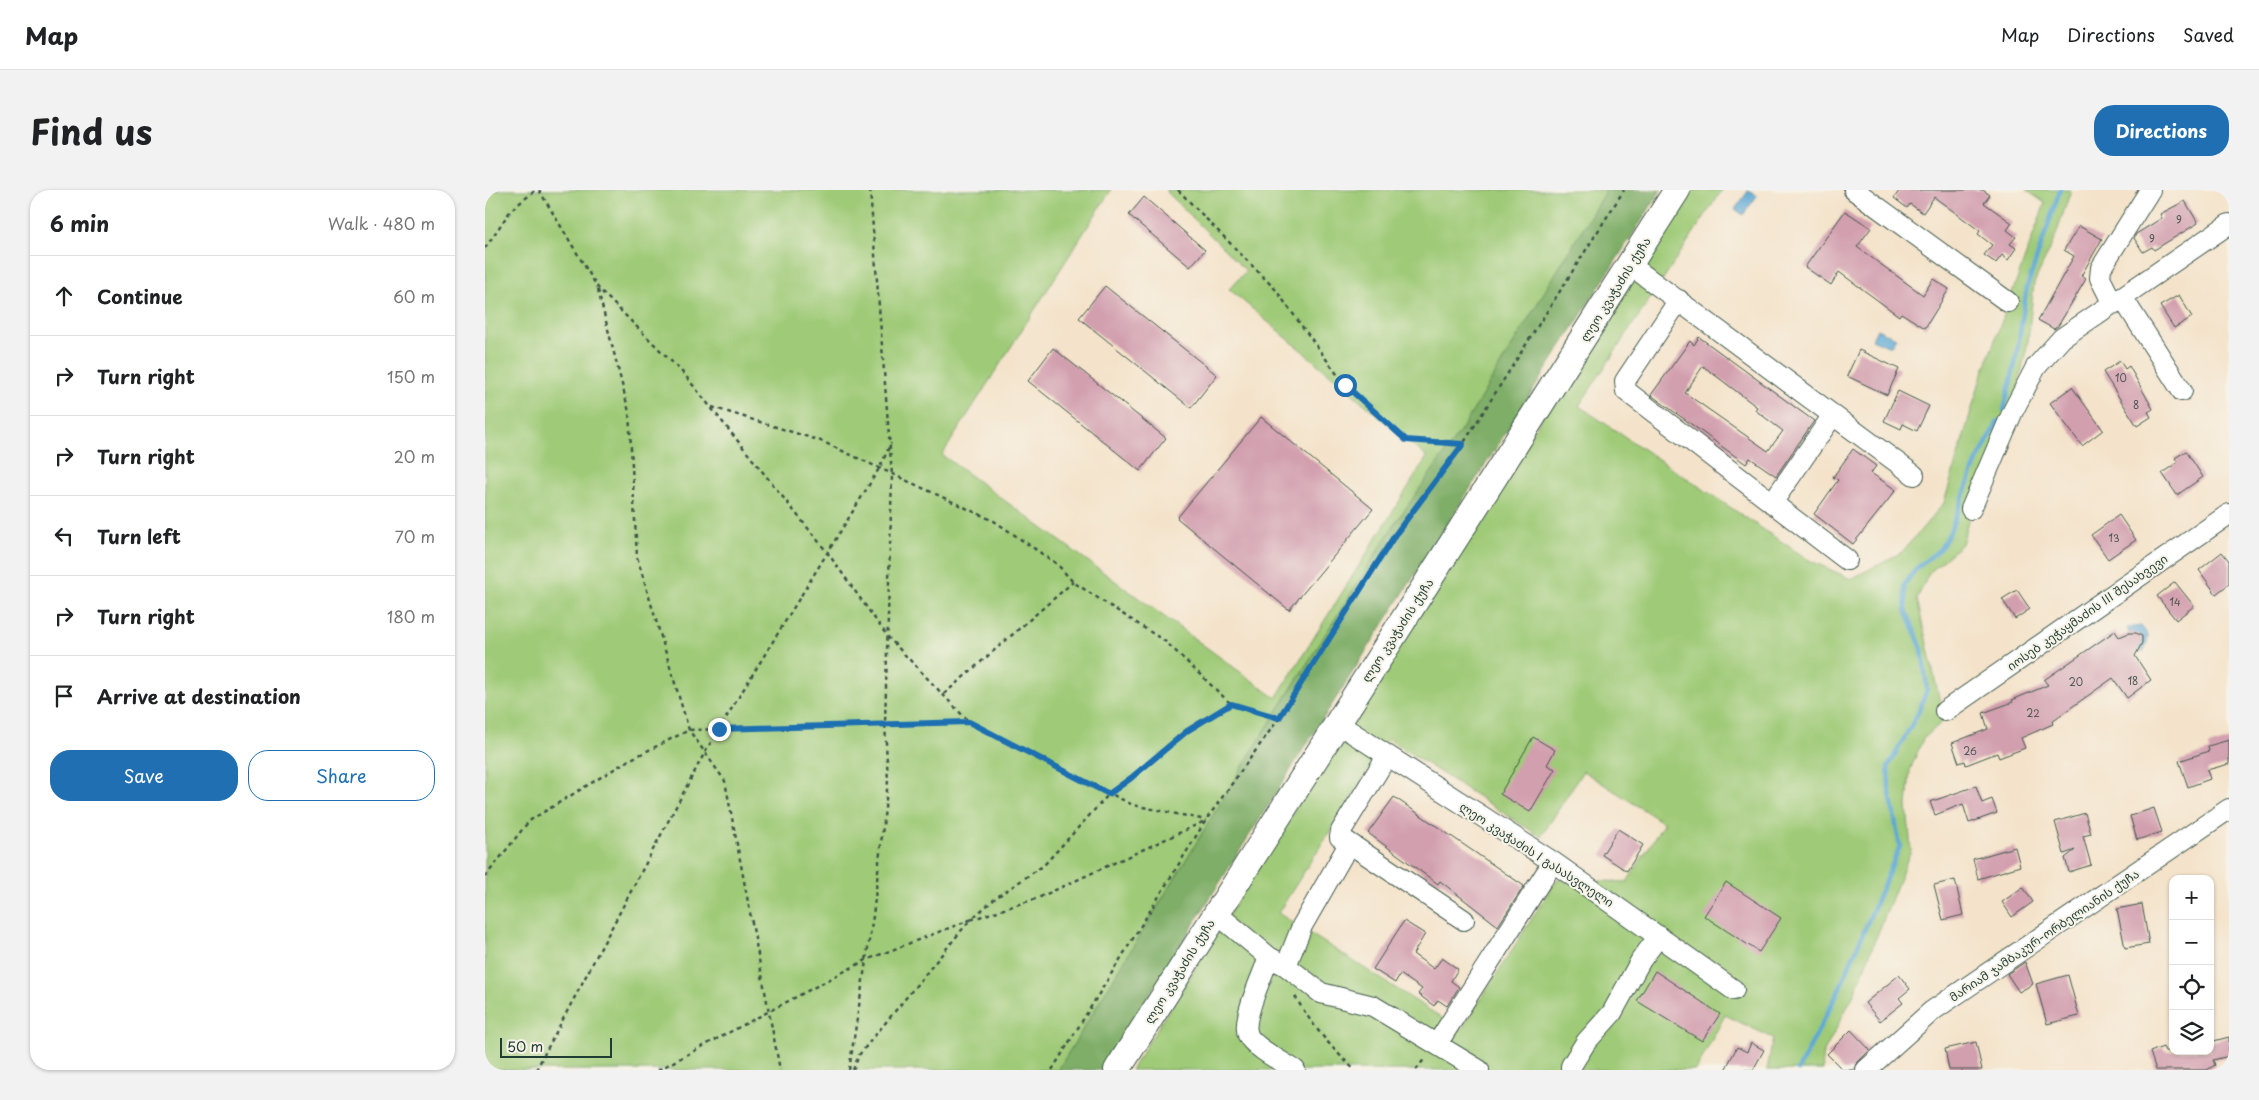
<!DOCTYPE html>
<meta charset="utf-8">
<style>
body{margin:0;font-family:"Playpen Sans","Noto Sans Georgian",sans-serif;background:#f2f2f2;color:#202124}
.controls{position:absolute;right:15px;bottom:15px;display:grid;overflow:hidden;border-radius:10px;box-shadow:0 1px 4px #0004}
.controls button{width:45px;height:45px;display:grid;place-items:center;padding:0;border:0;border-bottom:1px solid #e0e0e0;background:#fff;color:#202124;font:25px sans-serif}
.scale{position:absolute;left:15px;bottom:12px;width:112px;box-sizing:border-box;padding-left:5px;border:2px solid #1f3d34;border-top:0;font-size:14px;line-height:18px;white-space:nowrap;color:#1f3d34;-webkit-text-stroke:4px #f7f3e8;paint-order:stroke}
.stop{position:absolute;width:15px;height:15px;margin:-11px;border:4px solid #1f6fb2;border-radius:50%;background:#fff}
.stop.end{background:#1f6fb2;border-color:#fff;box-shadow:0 1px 5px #0008}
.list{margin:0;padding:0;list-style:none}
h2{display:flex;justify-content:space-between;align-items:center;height:65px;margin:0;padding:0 20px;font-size:21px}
h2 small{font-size:16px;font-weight:400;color:#757577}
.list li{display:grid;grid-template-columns:32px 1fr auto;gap:15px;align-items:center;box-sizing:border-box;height:80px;padding:0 20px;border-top:1px solid #e0e0e0}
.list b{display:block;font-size:19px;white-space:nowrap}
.list em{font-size:16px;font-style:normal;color:#757577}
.actions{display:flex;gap:10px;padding:15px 20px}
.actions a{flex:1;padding:11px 0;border:1px solid #1f6fb2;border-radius:20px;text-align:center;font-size:18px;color:#1f6fb2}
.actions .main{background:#1f6fb2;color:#fff}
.icon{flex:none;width:28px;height:28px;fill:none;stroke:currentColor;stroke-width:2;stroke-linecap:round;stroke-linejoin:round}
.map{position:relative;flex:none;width:1744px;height:880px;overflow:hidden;border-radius:20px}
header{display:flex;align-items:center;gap:30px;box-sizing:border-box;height:70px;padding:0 25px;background:#fff;border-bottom:1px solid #e0e0e0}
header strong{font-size:24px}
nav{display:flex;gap:28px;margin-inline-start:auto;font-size:18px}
.intro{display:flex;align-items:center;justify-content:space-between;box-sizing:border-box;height:120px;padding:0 30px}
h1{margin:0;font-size:35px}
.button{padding:12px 22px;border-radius:20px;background:#1f6fb2;color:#fff;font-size:18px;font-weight:700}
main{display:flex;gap:30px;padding:0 30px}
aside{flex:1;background:#fff;border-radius:20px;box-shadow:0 1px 4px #0004}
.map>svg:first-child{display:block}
.green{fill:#9fca77;stroke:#5f8456;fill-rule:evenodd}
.forest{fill:#7fae68;stroke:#4f764e}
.water{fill:#5ca8d5;stroke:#3e7284}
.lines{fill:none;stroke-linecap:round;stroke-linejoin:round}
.stream{stroke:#5ca8d5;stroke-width:4.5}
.building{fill:#d29faf;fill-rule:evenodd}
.minor-casing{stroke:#3f564a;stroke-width:22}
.major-casing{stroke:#3f564a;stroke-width:28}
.path{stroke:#3f564a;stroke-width:2.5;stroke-dasharray:4 4;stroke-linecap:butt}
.minor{stroke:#fff;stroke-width:20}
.major{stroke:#fff;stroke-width:26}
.route{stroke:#1f6fb2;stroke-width:6}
.labels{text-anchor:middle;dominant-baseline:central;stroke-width:4;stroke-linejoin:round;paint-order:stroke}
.number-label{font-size:10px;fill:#4c5653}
.street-label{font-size:12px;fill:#1f3d34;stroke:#f7f3e8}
</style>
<header>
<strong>Map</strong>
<nav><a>Map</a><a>Directions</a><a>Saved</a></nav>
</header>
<div class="intro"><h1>Find us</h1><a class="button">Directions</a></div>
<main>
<aside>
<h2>6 min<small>Walk · 480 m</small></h2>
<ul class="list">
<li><svg class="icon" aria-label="ahead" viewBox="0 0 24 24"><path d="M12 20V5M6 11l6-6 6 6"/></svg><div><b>Continue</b></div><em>60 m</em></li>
<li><svg class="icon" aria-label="right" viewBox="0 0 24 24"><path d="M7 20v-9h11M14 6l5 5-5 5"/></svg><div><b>Turn right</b></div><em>150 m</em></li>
<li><svg class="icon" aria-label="right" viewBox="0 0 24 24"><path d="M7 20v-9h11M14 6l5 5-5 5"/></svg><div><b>Turn right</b></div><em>20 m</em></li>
<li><svg class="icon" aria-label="left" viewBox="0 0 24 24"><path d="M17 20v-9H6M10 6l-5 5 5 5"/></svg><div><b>Turn left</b></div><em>70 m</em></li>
<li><svg class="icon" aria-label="right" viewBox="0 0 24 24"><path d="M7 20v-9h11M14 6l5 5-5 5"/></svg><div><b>Turn right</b></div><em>180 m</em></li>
<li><svg class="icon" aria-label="arrive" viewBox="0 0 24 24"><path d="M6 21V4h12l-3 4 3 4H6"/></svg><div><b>Arrive at destination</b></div></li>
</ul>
<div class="actions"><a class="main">Save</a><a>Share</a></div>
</aside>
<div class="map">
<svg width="1744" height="880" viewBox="0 0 1744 880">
<rect width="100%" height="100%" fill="#f7f3e8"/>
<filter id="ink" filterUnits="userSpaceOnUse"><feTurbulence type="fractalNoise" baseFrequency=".02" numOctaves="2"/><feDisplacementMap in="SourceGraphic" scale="10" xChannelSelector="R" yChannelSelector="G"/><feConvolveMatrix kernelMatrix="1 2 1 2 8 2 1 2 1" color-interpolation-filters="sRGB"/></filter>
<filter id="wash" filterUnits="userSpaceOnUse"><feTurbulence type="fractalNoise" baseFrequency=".0096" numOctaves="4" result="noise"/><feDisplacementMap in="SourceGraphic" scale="20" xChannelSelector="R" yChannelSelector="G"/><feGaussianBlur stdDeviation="1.12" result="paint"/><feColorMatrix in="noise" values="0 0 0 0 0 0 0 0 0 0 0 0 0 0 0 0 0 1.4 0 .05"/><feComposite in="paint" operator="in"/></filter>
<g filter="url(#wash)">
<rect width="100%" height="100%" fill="#f4e3ca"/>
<path class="green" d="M 0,0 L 626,0 L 457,265 L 791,508 L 942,267 L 744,99 L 761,81 L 680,0 L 1121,0 L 977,239 L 909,335 L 761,571 L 573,880 L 0,880 Z
M 1200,0 L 1237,0 L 1094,216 L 1324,370 L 1366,389 L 1417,362 L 1459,313 L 1495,191 L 1560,13 L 1541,0 L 1586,0 L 1570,48 L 1549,93 L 1543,151 L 1528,221 L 1486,319 L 1477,354 L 1444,383 L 1432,409 L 1459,530 L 1438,549 L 1425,580 L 1422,616 L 1426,660 L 1369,804 L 1337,866 L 1338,880 L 1282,880 L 1288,848 L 1240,825 L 1211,880 L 646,880 ZM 903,549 L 1056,647 L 1098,581 L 1179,633 L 1142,692 L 1072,689 L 976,840 L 793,723 Z"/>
<path class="forest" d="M 1121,0 L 1176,0 L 821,555 L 617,880 L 573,880 L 761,571 L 909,335 L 977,239 Z"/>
<path class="water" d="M 1264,0 L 1272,6 L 1258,25 L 1250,19 Z
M 1392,139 L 1411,148 L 1405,157 L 1387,149 Z
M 1656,436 L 1663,445 L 1662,454 L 1658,462 L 1653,459 L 1656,445 L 1644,443 L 1642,438 Z"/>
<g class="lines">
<path class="stream" d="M 1519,220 L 1531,169 L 1542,97 L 1575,0
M 1313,880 L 1353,802 L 1415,656 L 1404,599 L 1403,577 L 1433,523 L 1442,499 L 1437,459 L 1421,420 L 1419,395 L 1432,378 L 1455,359 L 1464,344 L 1491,273 L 1513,231"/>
</g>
<g id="blocks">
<path class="building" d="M 1415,0 L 1498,0 L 1505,5 L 1499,13 L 1527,33 L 1522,40 L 1531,47 L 1525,54 L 1531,58 L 1523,70 L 1517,65 L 1511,73 L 1499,65 L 1507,55 L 1493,44 L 1495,41 L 1449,7 L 1438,23 L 1425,14 L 1422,18 L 1409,8 Z
M 659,7 L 720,60 L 705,77 L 644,25 Z
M 1700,11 L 1713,33 L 1669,60 L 1667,57 L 1658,62 L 1649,48 L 1651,44 L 1677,28 L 1675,24 Z
M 1360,21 L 1386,38 L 1372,57 L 1438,105 L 1448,89 L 1464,99 L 1440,138 L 1416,123 L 1414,126 L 1354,82 L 1346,95 L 1320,77 Z
M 1594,36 L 1617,49 L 1596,86 L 1601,89 L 1573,136 L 1569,139 L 1553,130 L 1589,66 L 1579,60 Z
M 620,96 L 732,185 L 706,218 L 594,128 Z
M 1694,105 L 1707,127 L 1689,138 L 1675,116 Z
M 1214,147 L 1329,231 L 1291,286 L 1265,268 L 1261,274 L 1166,205 L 1205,151 L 1209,155 ZM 1218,176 L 1272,217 L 1270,220 L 1298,241 L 1283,261 L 1200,203 Z
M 568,158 L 681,248 L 655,281 L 543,191 Z
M 1374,160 L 1414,179 L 1402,205 L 1362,186 Z
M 1635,171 L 1640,179 L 1644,176 L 1668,219 L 1663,222 L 1666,227 L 1652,236 L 1618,182 Z
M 1587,197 L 1618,240 L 1597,256 L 1565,213 Z
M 1413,201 L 1444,216 L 1432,241 L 1418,234 L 1416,239 L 1399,231 Z
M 776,227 L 888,319 L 804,420 L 692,328 Z
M 1368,259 L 1391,276 L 1386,283 L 1411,300 L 1368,354 L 1329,324 L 1353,290 L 1348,287 Z
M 1701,261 L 1718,287 L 1692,305 L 1677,283 L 1693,272 L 1690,268 Z
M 1634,325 L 1651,350 L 1623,369 L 1606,345 Z
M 1737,362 L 1744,371 L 1744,394 L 1731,404 L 1714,380 Z
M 1690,392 L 1709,416 L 1691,430 L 1672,406 Z
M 1532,400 L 1545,419 L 1530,429 L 1517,409 Z
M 1630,441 L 1634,447 L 1644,443 L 1651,443 L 1657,446 L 1657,453 L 1650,466 L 1666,490 L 1642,508 L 1628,488 L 1567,531 L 1568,534 L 1536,548 L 1540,558 L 1514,568 L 1512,563 L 1481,575 L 1480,571 L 1474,573 L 1467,553 L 1503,539 L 1498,523 L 1528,512 L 1527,510 L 1563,495 L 1559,490 Z
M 1048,547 L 1070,560 L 1062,575 L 1070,579 L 1045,622 L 1015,604 Z
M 1744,550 L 1744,574 L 1722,580 L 1725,589 L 1703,597 L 1694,571 L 1724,561 L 1723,556 Z
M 1491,596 L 1497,613 L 1507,609 L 1512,623 L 1484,633 L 1478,614 L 1450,625 L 1445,612 Z
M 909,607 L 1039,696 L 1013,736 L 955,691 L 953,694 L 883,643 Z
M 1669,618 L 1677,642 L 1652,650 L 1645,626 Z
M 1600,623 L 1606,644 L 1598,646 L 1606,675 L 1584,682 L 1580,668 L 1590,660 L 1579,664 L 1570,632 Z
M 1133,639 L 1158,655 L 1142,681 L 1117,665 Z
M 1530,657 L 1535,676 L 1493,689 L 1488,669 Z
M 1470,690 L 1478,725 L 1458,730 L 1449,695 Z
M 1241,692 L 1296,728 L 1274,762 L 1219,726 Z
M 1538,697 L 1548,712 L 1527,727 L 1517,712 Z
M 1657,714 L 1664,754 L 1640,758 L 1632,719 Z
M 919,731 L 940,744 L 928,764 L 949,779 L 957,768 L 973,779 L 966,791 L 974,797 L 962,816 L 953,810 L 949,816 L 933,804 L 937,799 L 915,784 L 910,793 L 888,779 Z
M 1540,772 L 1548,794 L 1534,802 L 1522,784 Z
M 1170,781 L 1235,824 L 1217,851 L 1152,811 Z
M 1414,785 L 1425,799 L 1414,808 L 1418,813 L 1395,831 L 1380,813 Z
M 1583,785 L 1594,826 L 1562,834 L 1551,794 Z
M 1366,840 L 1385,860 L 1373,872 L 1368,880 L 1358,880 L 1342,864 Z
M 1744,847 L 1744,866 L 1728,870 L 1730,875 L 1722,880 L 1671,880 L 1665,862 L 1678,857 L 1680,861 L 1725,861 L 1725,852 Z
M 1491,852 L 1497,880 L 1464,880 L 1460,859 Z
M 1266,853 L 1279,860 L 1268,880 L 1240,880 L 1252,857 L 1262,862 Z"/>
</g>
</g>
<g filter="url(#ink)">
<use href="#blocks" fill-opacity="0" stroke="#3f564a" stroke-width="1"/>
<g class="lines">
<defs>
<path id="minor" d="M 1369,0 L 1523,112
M 1145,75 L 1429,285
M 1637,107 L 1697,201
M 1194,110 L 1140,191 L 1141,201 L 1362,370
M 1628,114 L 1615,88 L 1616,78 L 1665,0
M 1287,313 L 1348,225
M 1486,319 L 1528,221 L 1551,177 L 1577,148 L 1744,34
M 1460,521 L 1744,324
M 852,533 L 1068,672 L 1249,800
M 902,566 L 856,641 L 855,647 L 979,730
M 731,723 L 784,767 C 778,785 756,829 763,845 C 768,857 799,873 810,880
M 784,767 L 801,776 L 836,803 L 888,816 L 994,880
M 801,776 L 817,736 L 864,654
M 952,854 L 1068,672
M 1086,880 L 1086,876 L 1101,852 L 1127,823 L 1156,770 L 1174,746
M 1381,880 L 1447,821 L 1744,619"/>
<path id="major" d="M 632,880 L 1192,0"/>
</defs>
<use href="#minor" class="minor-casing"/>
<use href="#major" class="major-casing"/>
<path class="path" d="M 54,0 L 113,98 L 199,184 L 342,362 L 403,447 L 484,532 L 648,615 L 721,630
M 693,0 L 790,99 L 860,195 L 921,250 L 977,254
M 0,58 L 26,20 L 51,0
M 113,100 L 144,222 L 152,367 L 204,540 L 240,591 L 295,880
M 227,217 L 336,251 L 509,331 L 572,374 L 588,392 L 681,452 L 746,514 L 794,528
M 459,504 L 588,392
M 0,687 L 44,631 L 144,570 L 204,540 L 484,532
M 810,806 C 825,833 847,859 870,880
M 51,880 L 220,562 L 395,277 L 406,253
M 173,880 L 381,770 L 485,730 L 512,707 L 559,675 L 624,604 L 646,588 L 702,541 L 746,514
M 364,880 L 388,726 L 403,591 L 400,533 L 407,285 L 385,0
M 368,880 L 374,865 L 485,730 L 553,708 L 720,631
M 567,880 L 721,630 L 794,528 L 910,345 L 978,254 L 1139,0
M 931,880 L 940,868"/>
<use href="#minor" class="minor"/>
<use href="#major" class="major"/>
</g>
</g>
<g class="lines" filter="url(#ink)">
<path class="route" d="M 234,539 L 484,532 L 624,604 L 646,588 L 702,541 L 746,514 L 794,528 L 910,345 L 978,254 L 921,250 L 860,195"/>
</g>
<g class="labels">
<g class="number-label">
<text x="1694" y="29">9</text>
<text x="1667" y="48">9</text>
<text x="1636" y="187">10</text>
<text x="1651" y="214">8</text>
<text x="1629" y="347">13</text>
<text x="1690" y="411">14</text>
<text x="1648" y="490">18</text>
<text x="1591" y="491">20</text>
<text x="1548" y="522">22</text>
<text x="1485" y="560">26</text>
</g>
<g class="street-label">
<text transform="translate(1130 99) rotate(-58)">ლეო კვაჭაძის ქუჩა</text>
<text transform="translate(1602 422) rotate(-35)">იოსებ კეჭაყმაძის III შესახვევი</text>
<text transform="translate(912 440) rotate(-57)">ლეო კვაჭაძის ქუჩა</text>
<text transform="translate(1052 664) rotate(33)">ლეო კვაჭაძის I გასასვლელი</text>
<text transform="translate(1559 745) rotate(-34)">მარიამ ჯამბაკურ-ორბელიანის ქუჩა</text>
<text transform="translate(694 781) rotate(-58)">ლეო კვაჭაძის ქუჩა</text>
</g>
</g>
</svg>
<div class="controls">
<button>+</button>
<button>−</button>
<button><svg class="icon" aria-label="locate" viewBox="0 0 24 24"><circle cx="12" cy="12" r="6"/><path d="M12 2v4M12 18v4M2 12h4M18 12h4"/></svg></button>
<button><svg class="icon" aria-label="layers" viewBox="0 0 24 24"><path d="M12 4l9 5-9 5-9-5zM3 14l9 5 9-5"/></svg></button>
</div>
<div class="scale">50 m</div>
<div class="stop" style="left:860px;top:195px"></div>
<div class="stop end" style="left:234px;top:539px"></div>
</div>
</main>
